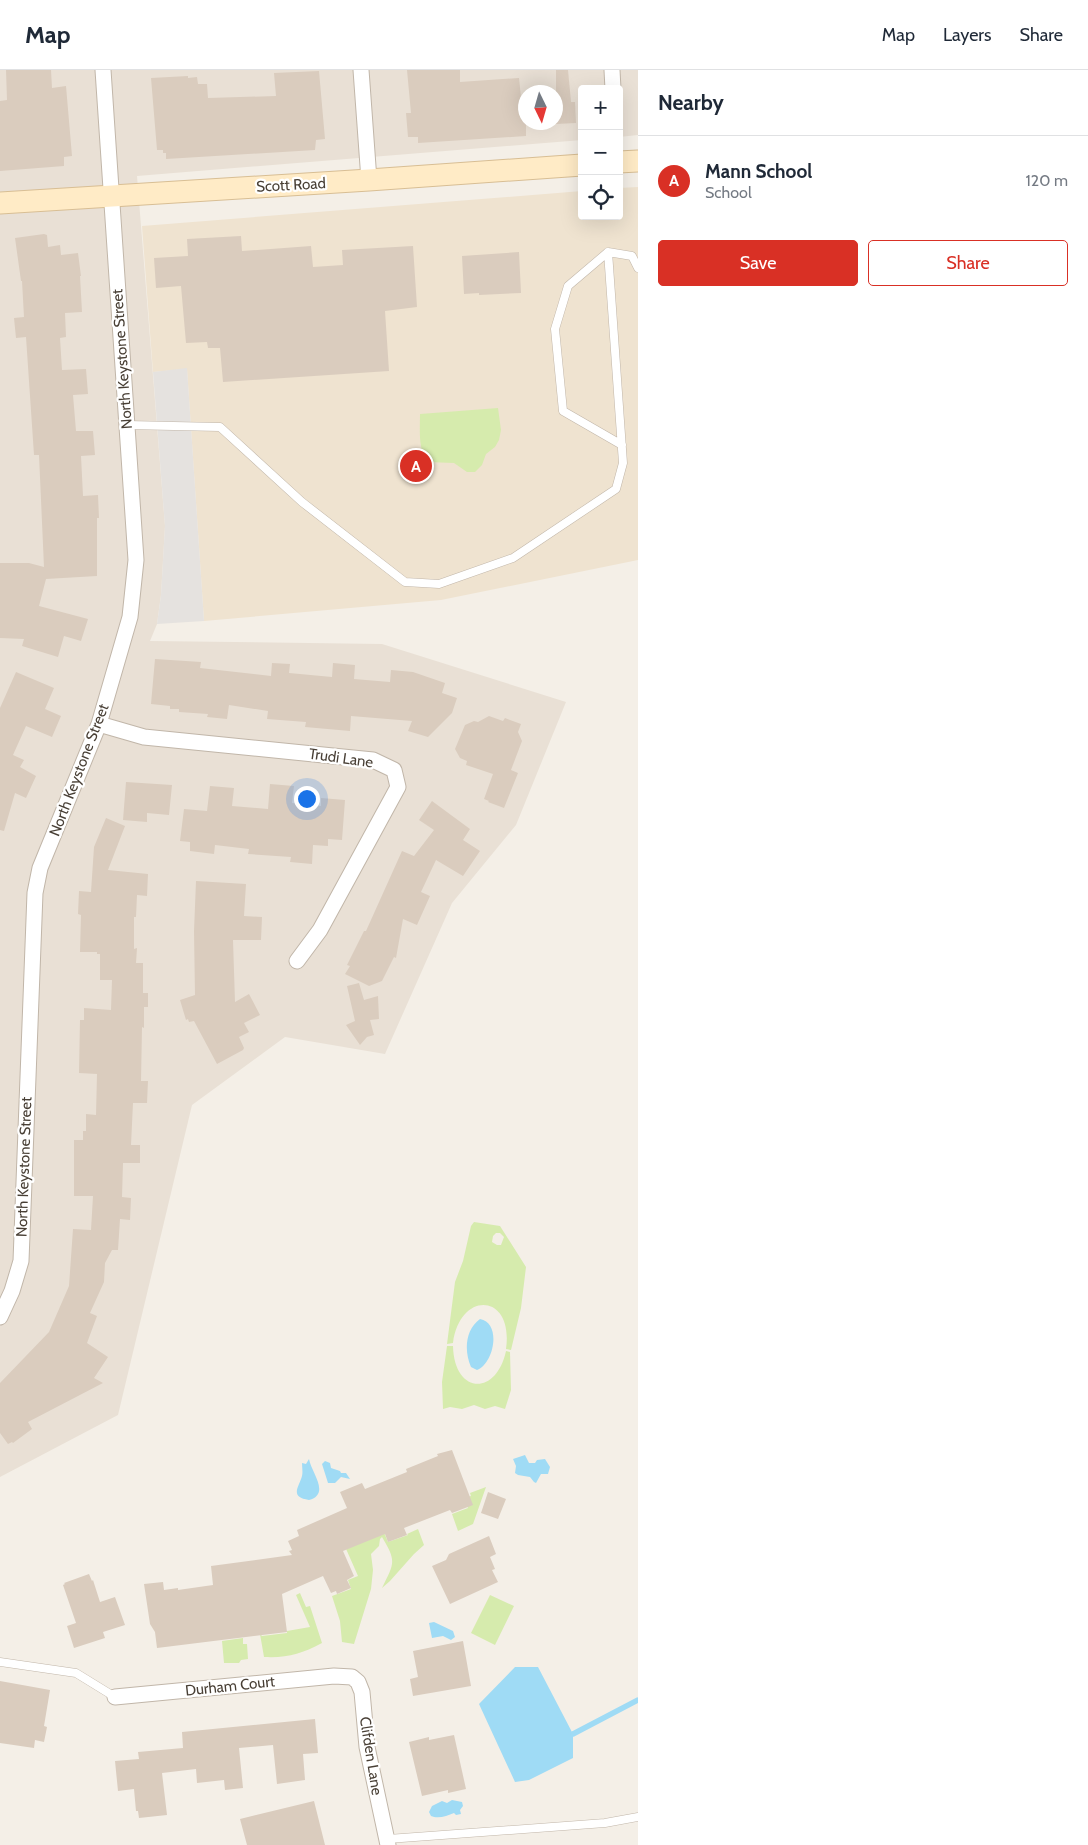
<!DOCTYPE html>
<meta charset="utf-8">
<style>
body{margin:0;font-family:Cabin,sans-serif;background:#f6f6f7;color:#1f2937}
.controls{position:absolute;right:15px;top:15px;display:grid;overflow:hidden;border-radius:5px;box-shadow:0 5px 20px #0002}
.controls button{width:45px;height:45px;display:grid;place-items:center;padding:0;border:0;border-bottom:1px solid #e0e1e3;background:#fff;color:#1f2937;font:25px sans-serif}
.compass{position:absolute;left:518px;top:15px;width:45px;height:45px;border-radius:50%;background:#fff;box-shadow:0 5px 20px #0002;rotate:175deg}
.you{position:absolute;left:306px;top:728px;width:18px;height:18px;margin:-12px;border:4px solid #fff;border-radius:50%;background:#1a73e8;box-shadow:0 0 0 8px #1a73e833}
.badge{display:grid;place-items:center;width:32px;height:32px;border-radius:50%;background:#d93025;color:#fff;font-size:16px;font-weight:700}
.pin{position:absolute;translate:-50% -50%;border:2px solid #fff;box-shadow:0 1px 5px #0006}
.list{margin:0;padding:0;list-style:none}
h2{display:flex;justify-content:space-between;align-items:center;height:65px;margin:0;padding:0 20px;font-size:21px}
h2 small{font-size:16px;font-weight:400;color:#747a83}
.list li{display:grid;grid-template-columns:32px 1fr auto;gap:15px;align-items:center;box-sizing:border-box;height:90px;padding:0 20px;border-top:1px solid #e0e1e3}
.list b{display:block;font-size:19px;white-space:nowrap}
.list p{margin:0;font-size:16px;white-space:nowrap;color:#747a83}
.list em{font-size:16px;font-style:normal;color:#747a83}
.actions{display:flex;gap:10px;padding:15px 20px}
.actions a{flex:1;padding:11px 0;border:1px solid #d93025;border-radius:5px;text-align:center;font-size:18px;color:#d93025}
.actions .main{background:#d93025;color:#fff}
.icon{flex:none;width:28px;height:28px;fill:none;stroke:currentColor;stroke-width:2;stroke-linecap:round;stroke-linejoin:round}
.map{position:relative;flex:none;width:638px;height:1775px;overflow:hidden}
header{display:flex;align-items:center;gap:30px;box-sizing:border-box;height:70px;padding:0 25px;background:#fff;border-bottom:1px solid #e0e1e3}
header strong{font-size:24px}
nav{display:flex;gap:28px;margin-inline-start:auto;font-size:18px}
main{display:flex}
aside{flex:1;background:#fff}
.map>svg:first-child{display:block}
.residential{fill:#e9e0d5;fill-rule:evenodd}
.education{fill:#efe3d0}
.green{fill:#d6ebad;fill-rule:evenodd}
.parking{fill:#e5e2df}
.water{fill:#9fdbf5}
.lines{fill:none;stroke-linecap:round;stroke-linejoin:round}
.stream{stroke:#9fdbf5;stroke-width:5.5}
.building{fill:#daccbe}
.lane-casing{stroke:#c1b6a9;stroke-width:9}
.street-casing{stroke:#c1b6a9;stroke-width:17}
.secondary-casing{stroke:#d8be94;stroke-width:23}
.lane{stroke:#fff;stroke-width:8}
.street{stroke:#fff;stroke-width:15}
.secondary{stroke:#ffebc6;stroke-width:21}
.labels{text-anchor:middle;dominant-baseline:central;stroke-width:4.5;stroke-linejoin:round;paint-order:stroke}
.street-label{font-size:15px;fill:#483f35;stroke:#fff}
</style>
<header>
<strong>Map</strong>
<nav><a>Map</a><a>Layers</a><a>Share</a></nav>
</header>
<main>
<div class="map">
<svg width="638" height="1775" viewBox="0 0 638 1775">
<rect width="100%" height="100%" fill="#f4efe7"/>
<path class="residential" d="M 0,0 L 638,0 L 638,65 L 619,67 L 619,19 L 582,19 L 582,70 L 137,106 L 165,456 L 161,525 L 157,554 L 150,571 L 382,574 L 566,632 L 516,755 L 452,833 L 385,984 L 285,967 L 192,1035 L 118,1345 L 0,1407 ZM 526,22 L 556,22 L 556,52 L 526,52 Z"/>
<path class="education" d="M 638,117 L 638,490 L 441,530 L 204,551 L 187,299 L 153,302 L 142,156 L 582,121 L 582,146 L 619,146 L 619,118 Z"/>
<path class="green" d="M 498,338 L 501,360 L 499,370 L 495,377 L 486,384 L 482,395 L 475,402 L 467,402 L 454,393 L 427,392 C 418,378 420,360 420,344 Z
M 474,1152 L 500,1156 L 526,1197 L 521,1238 L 511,1280 L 506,1279 C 514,1223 460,1220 453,1273 L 447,1274 L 455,1212 L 463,1191 L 471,1156 ZM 496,1163 L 500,1163 L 504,1167 L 501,1175 L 497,1175 L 492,1172 L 493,1166 Z
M 447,1276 L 453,1276 C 454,1324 496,1327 506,1281 L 510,1282 L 511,1320 L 505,1339 L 495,1336 L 485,1339 L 474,1335 L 462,1339 L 450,1337 L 443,1339 L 442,1312 Z
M 486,1417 L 473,1454 L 458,1461 L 452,1444 L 468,1438 L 464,1428 L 471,1426 L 470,1423 Z
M 418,1459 L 424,1475 L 414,1484 L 390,1511 L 382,1518 C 394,1493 397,1492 382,1467 L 380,1469 L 379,1476 L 371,1484 L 373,1500 L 371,1519 L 354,1574 L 342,1572 L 340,1551 L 332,1526 L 351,1519 L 348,1510 L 358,1506 L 343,1472 L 383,1460 L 388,1472 L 408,1465 L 407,1464 Z
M 300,1523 L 306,1537 L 310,1536 L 322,1573 C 301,1584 288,1588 264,1587 L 260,1564 L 262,1566 L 287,1563 L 287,1561 L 310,1557 L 296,1525 Z
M 490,1525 L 514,1536 L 495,1575 L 471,1563 Z
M 243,1568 L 243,1574 L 247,1574 L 248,1589 L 241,1590 L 239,1593 L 224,1593 L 222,1571 Z"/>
<path class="parking" d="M 187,298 L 204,551 L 157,554 L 161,525 L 165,456 L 153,302 Z"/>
<path class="water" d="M 480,1249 C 502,1253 494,1294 477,1300 L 471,1297 C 464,1281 465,1260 480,1249 Z
M 525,1385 L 529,1393 L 535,1393 L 537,1390 L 545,1389 L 550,1397 L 548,1404 L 541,1404 L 536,1413 L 534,1412 L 530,1407 L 518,1405 L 515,1403 L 516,1396 L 513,1389 Z
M 309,1389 C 311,1402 331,1424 309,1430 C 289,1427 299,1417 302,1406 C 303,1402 302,1397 302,1393 L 306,1394 Z
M 325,1391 L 330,1393 L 331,1398 L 340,1401 L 341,1403 L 346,1403 L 350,1409 L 341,1407 L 335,1413 L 328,1413 L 322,1394 Z
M 434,1552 L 453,1561 L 455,1567 L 451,1570 L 443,1566 L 432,1568 L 429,1553 Z
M 515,1597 L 538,1597 L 573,1664 L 573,1688 L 529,1710 L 515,1712 L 479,1634 Z
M 452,1730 L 462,1732 L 463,1736 L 460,1740 L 461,1744 L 456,1745 L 454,1743 C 447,1746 438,1749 431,1746 L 429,1742 L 432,1736 L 442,1731 L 447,1733 Z"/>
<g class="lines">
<path class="stream" d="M 573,1664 L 638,1630"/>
</g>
<path class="building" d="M 6,0 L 51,0 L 52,18 L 66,16 L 72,86 L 64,87 L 64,96 L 0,101 L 0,31 L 7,30 Z
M 407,0 L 460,0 L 460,12 L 519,8 L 523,47 L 526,47 L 526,66 L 418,73 L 418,67 L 408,67 L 406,43 L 411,43 Z
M 556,0 L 568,0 L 571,32 L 575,32 L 576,53 L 556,54 Z
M 319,1 L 325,69 L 316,70 L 315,80 L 166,89 L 166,83 L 163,83 L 163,80 L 157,80 L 151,8 L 188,6 L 188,8 L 197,7 L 198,14 L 207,14 L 208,28 L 276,26 L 274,3 Z
M 44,164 L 47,165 L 48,177 L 60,175 L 61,185 L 78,183 L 81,206 L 80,206 L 82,242 L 65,243 L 66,267 L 60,268 L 62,300 L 86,299 L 88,324 L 73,325 L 76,361 L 93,361 L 95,385 L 81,386 L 83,426 L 98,425 L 99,448 L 97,448 L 97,506 L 46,509 L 39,536 L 88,549 L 81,571 L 64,566 L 58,587 L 22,576 L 24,569 L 0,568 L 0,493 L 29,493 L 44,497 L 39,385 L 34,385 L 26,267 L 16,268 L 14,248 L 24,247 L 22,211 L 21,211 L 15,168 Z
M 241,166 L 242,181 L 311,176 L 313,197 L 343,195 L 342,180 L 413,176 L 417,237 L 385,241 L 389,301 L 223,312 L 220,278 L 208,278 L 207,272 L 186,273 L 181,216 L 156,218 L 154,188 L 188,186 L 187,169 Z
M 519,182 L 521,223 L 479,225 L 479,223 L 464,224 L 462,186 Z
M 155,589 L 201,592 L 200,598 L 271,606 L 272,593 L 290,594 L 289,603 L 332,607 L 333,593 L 355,595 L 354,609 L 390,612 L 391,600 L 413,602 L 445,613 L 442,623 L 457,628 L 452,643 L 428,667 L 408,661 L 412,651 L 351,646 L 350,661 L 305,657 L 306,652 L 267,649 L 268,641 L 229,635 L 227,649 L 207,647 L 208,644 L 179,642 L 179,639 L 170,639 L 170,636 L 151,634 Z
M 16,602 L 54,618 L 45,639 L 61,646 L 52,667 L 26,656 L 13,685 L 24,690 L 20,697 L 36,706 L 26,728 L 15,723 L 4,761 L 0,760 L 0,638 Z
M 489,646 L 503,651 L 505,648 L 521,654 L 518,662 L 522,671 L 511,700 L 518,703 L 504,738 L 488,732 L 489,731 L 484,729 L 493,704 L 466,695 L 467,691 L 460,688 L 455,679 L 465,655 L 474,651 L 478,652 Z
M 126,712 L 172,715 L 169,745 L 147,743 L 147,752 L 123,750 Z
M 270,714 L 294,716 L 292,733 L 321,736 L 321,728 L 345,730 L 342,770 L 328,769 L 328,776 L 313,775 L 312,794 L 290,792 L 291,787 L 248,784 L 249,779 L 215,775 L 214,784 L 190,781 L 190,772 L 180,771 L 184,739 L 207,741 L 210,716 L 234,718 L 232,736 L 268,739 Z
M 432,731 L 470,759 L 463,770 L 480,781 L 463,806 L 436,790 L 421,822 L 430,826 L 417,855 L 403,849 L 396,888 L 394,887 L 382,911 L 369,916 L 345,904 L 350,896 L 347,895 L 364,861 L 366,861 L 402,781 L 414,786 L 434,760 L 419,750 Z
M 106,748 L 125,756 L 108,800 L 148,804 L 147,826 L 137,825 L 136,847 L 134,847 L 134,879 L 137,878 L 136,893 L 143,893 L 143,923 L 148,923 L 148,937 L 144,937 L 144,958 L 142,957 L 141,1011 L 148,1011 L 147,1033 L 133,1033 L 131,1075 L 140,1075 L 140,1093 L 123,1093 L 122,1127 L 131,1128 L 130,1150 L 120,1149 L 118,1180 L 112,1180 L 105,1193 L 104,1212 L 90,1243 L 97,1246 L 87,1273 L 108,1287 L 94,1308 L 103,1313 L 28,1352 L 32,1359 L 13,1373 L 12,1372 L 8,1374 L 0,1363 L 0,1313 L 49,1262 L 69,1216 L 73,1159 L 91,1160 L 93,1126 L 74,1126 L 74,1070 L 83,1070 L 83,1061 L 86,1061 L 86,1044 L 96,1045 L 97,1004 L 79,1003 L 80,950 L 84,950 L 84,938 L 111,940 L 112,910 L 100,910 L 100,884 L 97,884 L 97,882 L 80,882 L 81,845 L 78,844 L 79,821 L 91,822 L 94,777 Z
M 196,811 L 246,814 L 244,846 L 262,847 L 261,870 L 233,870 L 235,932 L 249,924 L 260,945 L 244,953 L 249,962 L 239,967 L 244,978 L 243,980 L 217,994 L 194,951 L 189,952 L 188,949 L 186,950 L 180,930 L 195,925 L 194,861 Z
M 359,913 L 364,930 L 378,926 L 379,949 L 370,950 L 374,965 L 367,967 L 360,975 L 346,955 L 355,951 L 347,916 Z
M 452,1380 L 473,1435 L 452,1443 L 450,1440 L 404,1458 L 407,1465 L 388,1472 L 385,1464 L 343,1481 L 354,1506 L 347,1510 L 351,1518 L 337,1524 L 336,1521 L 331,1523 L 323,1506 L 282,1524 L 287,1562 L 157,1578 L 155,1562 L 150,1554 L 144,1514 L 163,1512 L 164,1520 L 178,1518 L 178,1520 L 213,1515 L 211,1496 L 292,1485 L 289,1481 L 292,1480 L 288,1471 L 299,1466 L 297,1460 L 347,1438 L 340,1422 L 362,1413 L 365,1419 L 407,1402 L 406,1399 L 438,1386 L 437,1384 Z
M 488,1422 L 506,1429 L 498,1449 L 481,1443 Z
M 489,1466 L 496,1484 L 490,1487 L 495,1499 L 492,1500 L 498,1512 L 450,1534 L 432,1496 L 446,1490 L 449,1484 Z
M 89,1504 L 92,1511 L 93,1510 L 100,1532 L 115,1527 L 125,1555 L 103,1562 L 105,1568 L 74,1578 L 67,1556 L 76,1553 L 63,1515 L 65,1514 L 64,1513 Z
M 463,1571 L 471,1616 L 413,1626 L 410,1609 L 418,1607 L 413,1581 Z
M 0,1611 L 50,1620 L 44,1656 L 47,1657 L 44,1672 L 35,1670 L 34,1678 L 0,1673 Z
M 315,1649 L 318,1683 L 303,1684 L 305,1710 L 277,1714 L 273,1675 L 239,1678 L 243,1718 L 225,1720 L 224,1710 L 197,1713 L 196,1699 L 162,1703 L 167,1745 L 139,1748 L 138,1741 L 136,1741 L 134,1719 L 118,1721 L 115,1691 L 139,1689 L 138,1682 L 183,1678 L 182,1662 Z
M 454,1665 L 466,1719 L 448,1723 L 448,1720 L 422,1726 L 409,1672 L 429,1667 L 429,1670 Z
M 314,1731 L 325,1775 L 247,1775 L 240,1749 Z"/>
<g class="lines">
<defs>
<path id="lane" d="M 608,182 L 568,216 L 555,259 L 563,341 L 622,375
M 608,182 L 632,186 L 638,198
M 127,355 L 220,357 L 302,432 L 405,512 L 439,514 L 513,488 L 616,419 L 623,393 L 608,182
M 0,1592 L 76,1603 L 115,1627
M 388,1769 L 605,1753 L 638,1747"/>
<path id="street" d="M 361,0 L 369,110
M 612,0 L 613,19
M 99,654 L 144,667 L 373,690 L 394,700 L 398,717 L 320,860 L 297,891
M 0,1247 L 12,1221 L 21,1191 L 35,823 L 40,798 L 99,654 L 130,547 L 136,490 L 103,0
M 115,1627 L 334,1606 L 352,1607 L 358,1612 L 362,1622 L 367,1677 L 388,1775"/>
<path id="secondary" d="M 619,92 L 638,91
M 0,133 L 369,110 L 582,95"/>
</defs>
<use href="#lane" class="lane-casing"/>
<use href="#street" class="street-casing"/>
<use href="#secondary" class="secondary-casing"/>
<use href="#lane" class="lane"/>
<use href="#street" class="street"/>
<use href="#secondary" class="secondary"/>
</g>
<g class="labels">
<g class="street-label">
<text transform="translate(291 115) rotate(-3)">Scott Road</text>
<text transform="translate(122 289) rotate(-94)">North Keystone Street</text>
<text transform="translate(341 688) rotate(8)">Trudi Lane</text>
<text transform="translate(79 700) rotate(-69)">North Keystone Street</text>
<text transform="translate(24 1097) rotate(-88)">North Keystone Street</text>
<text transform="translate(230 1616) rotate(-6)">Durham Court</text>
<text transform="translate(371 1686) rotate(81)">Clifden Lane</text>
</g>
</g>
</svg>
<div class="controls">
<button>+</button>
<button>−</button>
<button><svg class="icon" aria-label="locate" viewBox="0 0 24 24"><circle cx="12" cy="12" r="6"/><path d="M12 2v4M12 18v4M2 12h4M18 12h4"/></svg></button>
</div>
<svg class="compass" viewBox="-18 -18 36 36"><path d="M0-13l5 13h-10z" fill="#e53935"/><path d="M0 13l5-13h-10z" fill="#747a83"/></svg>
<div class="you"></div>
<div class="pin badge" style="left:416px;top:396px">A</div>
</div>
<aside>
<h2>Nearby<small></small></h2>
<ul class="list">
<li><span class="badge">A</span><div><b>Mann School</b><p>School</p></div><em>120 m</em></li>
</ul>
<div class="actions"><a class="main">Save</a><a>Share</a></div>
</aside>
</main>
